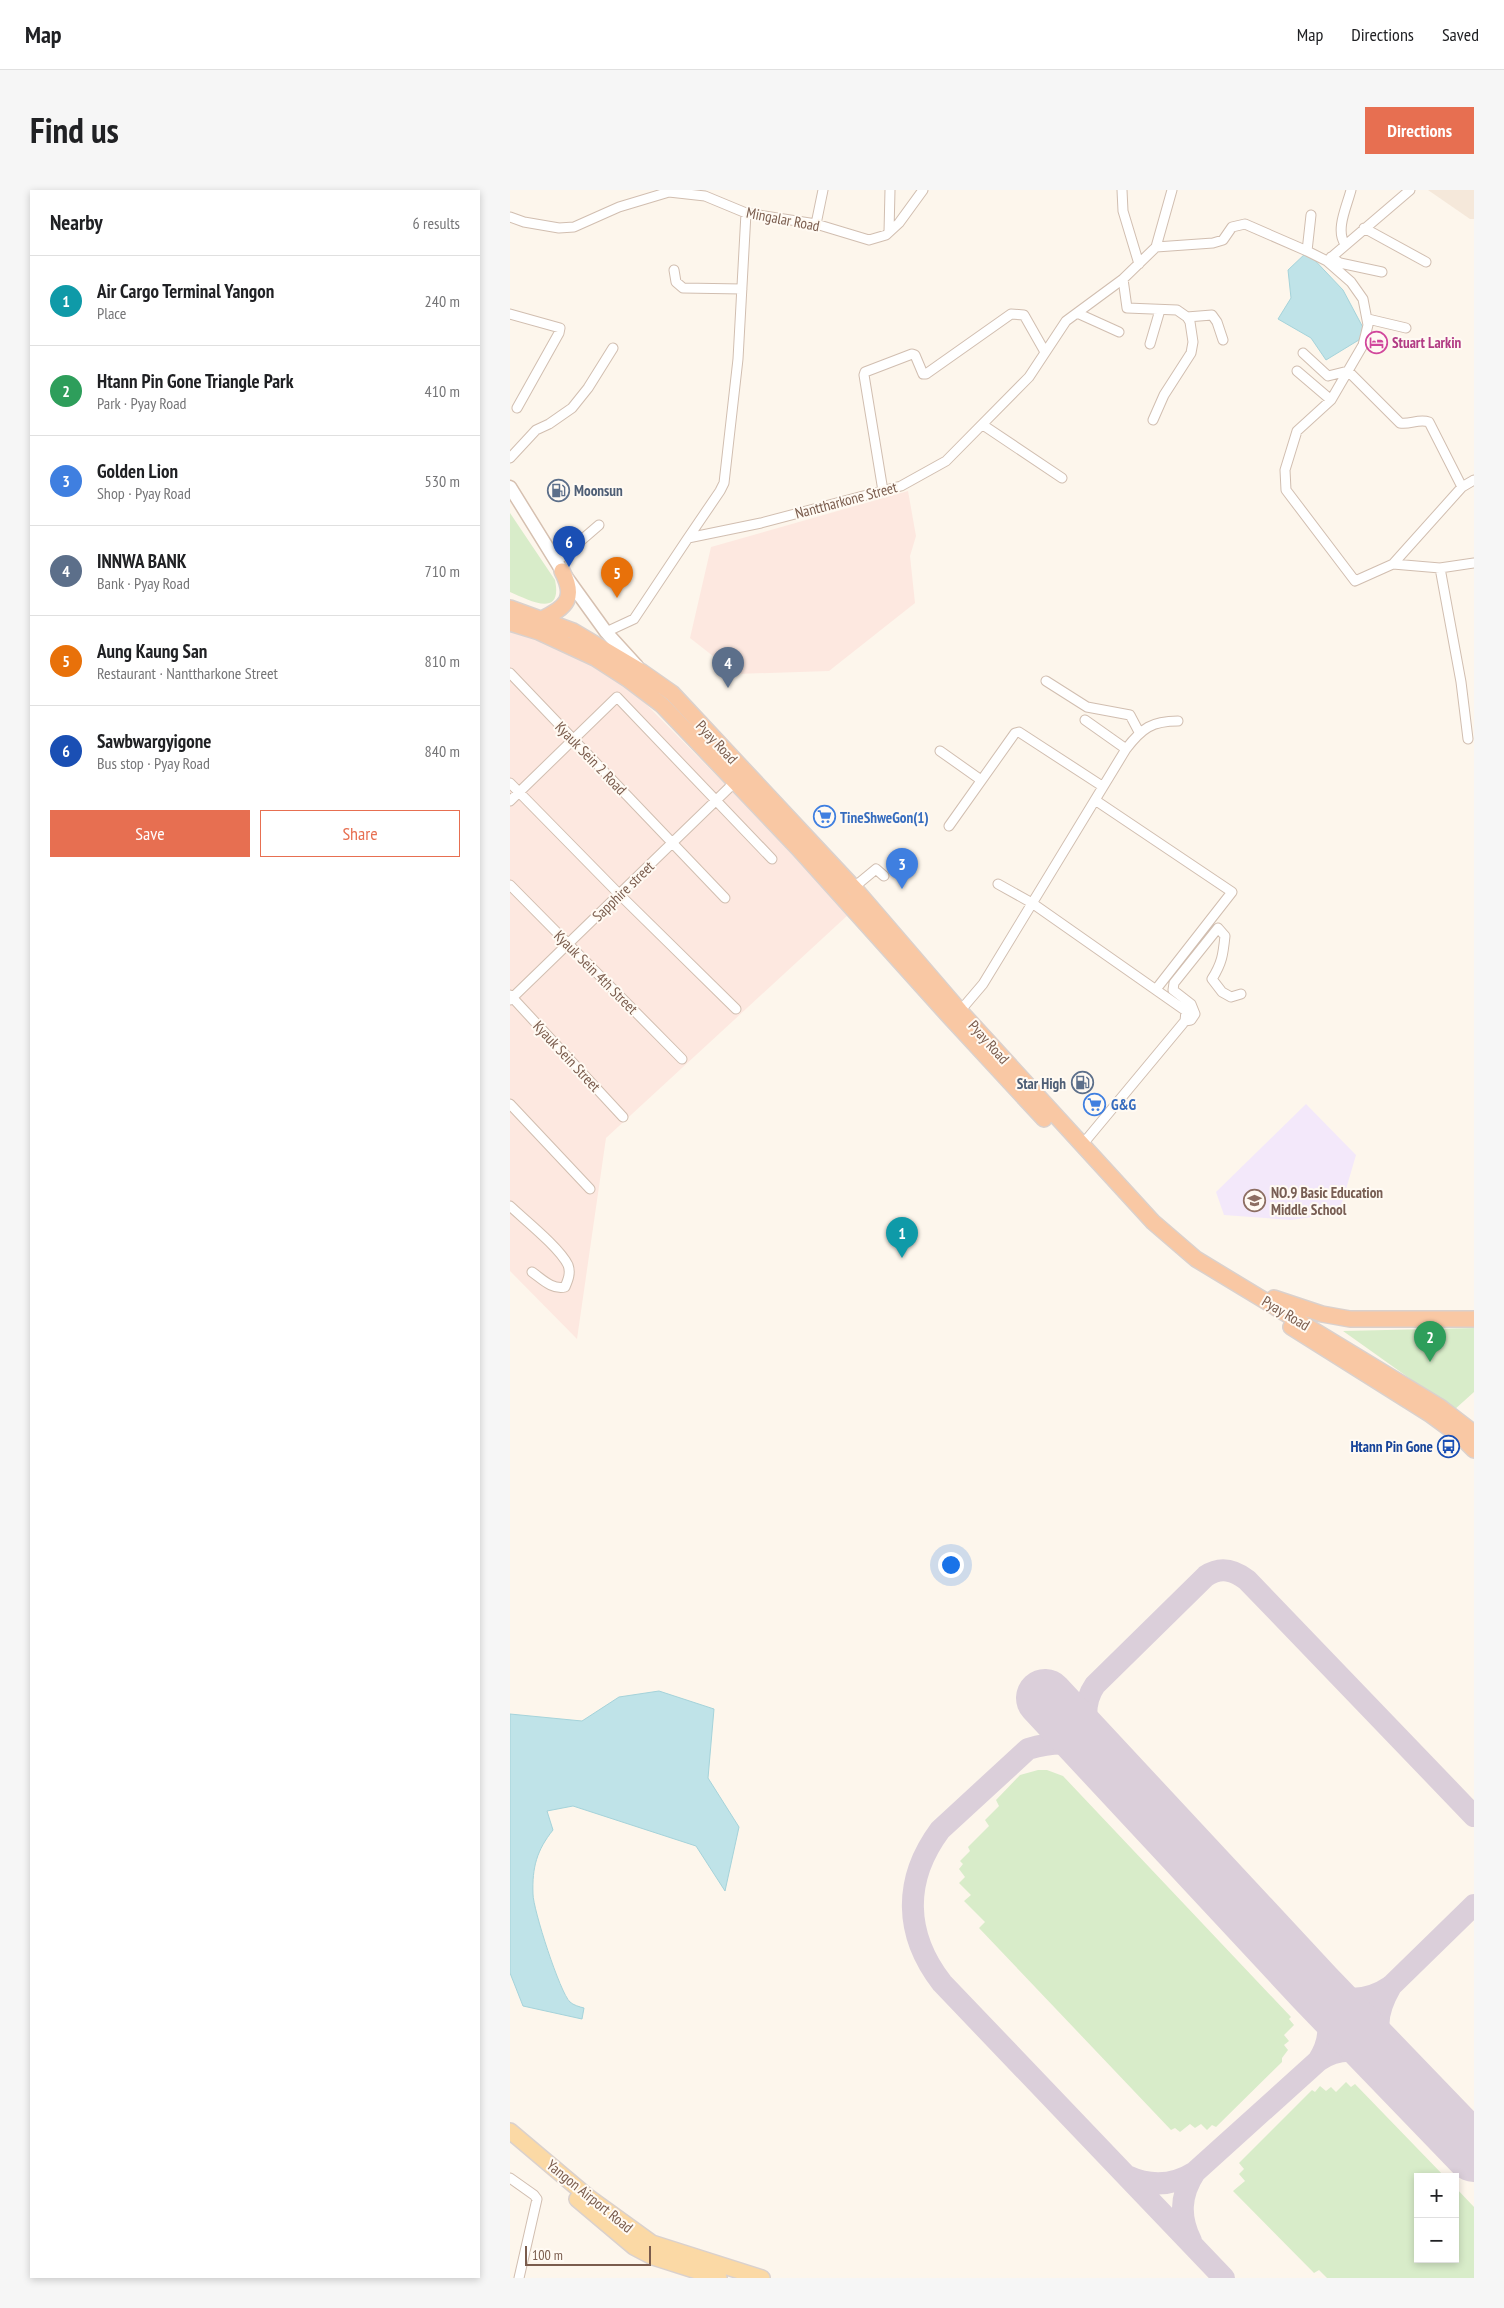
<!DOCTYPE html>
<meta charset="utf-8">
<style>
body{margin:0;font-family:"PT Sans Narrow",sans-serif;background:#f6f6f6;color:#202124}
.controls{position:absolute;right:15px;bottom:15px;display:grid;overflow:hidden;border-radius:0px;box-shadow:0 2px 8px #0003}
.controls button{width:45px;height:45px;display:grid;place-items:center;padding:0;border:0;border-bottom:1px solid #e0e0e0;background:#fff;color:#202124;font:25px sans-serif}
.scale{position:absolute;left:15px;bottom:12px;width:126px;box-sizing:border-box;padding-left:5px;border:2px solid #7a5c4d;border-top:0;font-size:14px;line-height:18px;white-space:nowrap;color:#7a5c4d;-webkit-text-stroke:4px #fffaf3;paint-order:stroke}
.you{position:absolute;left:440px;top:1374px;width:18px;height:18px;margin:-12px;border:4px solid #fff;border-radius:50%;background:#1a73e8;box-shadow:0 0 0 8px #1a73e833}
.badge{display:grid;place-items:center;width:32px;height:32px;border-radius:50%;background:#e76f51;color:#fff;font-size:16px;font-weight:700}
.pin{position:absolute;translate:-50% -41px;filter:drop-shadow(0 1px 2px #0008)}
.pin::after{content:'';position:absolute;top:26px;width:18px;height:15px;background:inherit;clip-path:polygon(0 0,100% 0,50% 100%)}
.list{margin:0;padding:0;list-style:none}
h2{display:flex;justify-content:space-between;align-items:center;height:65px;margin:0;padding:0 20px;font-size:21px}
h2 small{font-size:16px;font-weight:400;color:#757577}
.list li{display:grid;grid-template-columns:32px 1fr auto;gap:15px;align-items:center;box-sizing:border-box;height:90px;padding:0 20px;border-top:1px solid #e0e0e0}
.list b{display:block;font-size:19px;white-space:nowrap}
.list p{margin:0;font-size:16px;white-space:nowrap;color:#757577}
.list em{font-size:16px;font-style:normal;color:#757577}
.actions{display:flex;gap:10px;padding:15px 20px}
.actions a{flex:1;padding:11px 0;border:1px solid #e76f51;border-radius:0px;text-align:center;font-size:18px;color:#e76f51}
.actions .main{background:#e76f51;color:#fff}
.map{position:relative;flex:none;width:964px;height:2088px;overflow:hidden;border-radius:0px}
header{display:flex;align-items:center;gap:30px;box-sizing:border-box;height:70px;padding:0 25px;background:#fff;border-bottom:1px solid #e0e0e0}
header strong{font-size:24px}
nav{display:flex;gap:28px;margin-inline-start:auto;font-size:18px}
.intro{display:flex;align-items:center;justify-content:space-between;box-sizing:border-box;height:120px;padding:0 30px}
h1{margin:0;font-size:35px}
.button{padding:12px 22px;border-radius:0px;background:#e76f51;color:#fff;font-size:18px;font-weight:700}
main{display:flex;gap:30px;padding:0 30px}
aside{flex:1;background:#fff;border-radius:0px;box-shadow:0 2px 8px #0003}
.map>svg:first-child{display:block}
.residential{fill:#f5e8da}
.commercial{fill:#fde8e0}
.education{fill:#f3e8fa}
.green{fill:#d8ecc9}
.water{fill:#bfe3e8;stroke:#a5d3da}
.lines{fill:none;stroke-linecap:round;stroke-linejoin:round}
.taxiway{stroke:#dbcfda;stroke-width:22}
.runway{stroke:#dbcfda;stroke-width:58}
.minor-casing{stroke:#d1beb0;stroke-width:11}
.secondary-casing{stroke:#d6c0b0;stroke-width:15}
.primary-casing{stroke:#dad1cd;stroke-width:18}
.trunk-casing{stroke:#dad1cd;stroke-width:18}
.minor{stroke:#fff;stroke-width:9}
.secondary{stroke:#fff;stroke-width:12}
.primary{stroke:#fbd9a5;stroke-width:15}
.trunk{stroke:#f9c8a4;stroke-width:15}
.labels{text-anchor:middle;dominant-baseline:central;stroke-width:4;stroke-linejoin:round;paint-order:stroke}
.street-label{font-size:15px;fill:#7a5c4d;stroke:#fffaf3}
.hotel-label{font-size:15px;font-weight:bold;fill:#b23c85;stroke:#fffaf3;text-anchor:start}
.service-label{font-size:15px;font-weight:bold;fill:#4e5e75;stroke:#fffaf3;text-anchor:start}
.shop-label{font-size:15px;font-weight:bold;fill:#366cbe;stroke:#fffaf3;text-anchor:start}
.education-label{font-size:15px;font-weight:bold;fill:#785e54;stroke:#fffaf3;text-anchor:start}
.transit-label{font-size:15px;font-weight:bold;fill:#164399;stroke:#fffaf3;text-anchor:end}
</style>
<header>
<strong>Map</strong>
<nav><a>Map</a><a>Directions</a><a>Saved</a></nav>
</header>
<div class="intro"><h1>Find us</h1><a class="button">Directions</a></div>
<main>
<aside>
<h2>Nearby<small>6 results</small></h2>
<ul class="list">
<li><span class="badge" style="background:#0f9aa8">1</span><div><b>Air Cargo Terminal Yangon</b><p>Place</p></div><em>240 m</em></li>
<li><span class="badge" style="background:#2e9e5b">2</span><div><b>Htann Pin Gone Triangle Park</b><p>Park · Pyay Road</p></div><em>410 m</em></li>
<li><span class="badge" style="background:#3f7fe0">3</span><div><b>Golden Lion</b><p>Shop · Pyay Road</p></div><em>530 m</em></li>
<li><span class="badge" style="background:#5c6f8a">4</span><div><b>INNWA BANK</b><p>Bank · Pyay Road</p></div><em>710 m</em></li>
<li><span class="badge" style="background:#e8710a">5</span><div><b>Aung Kaung San</b><p>Restaurant · Nanttharkone Street</p></div><em>810 m</em></li>
<li><span class="badge" style="background:#1a4fb4">6</span><div><b>Sawbwargyigone</b><p>Bus stop · Pyay Road</p></div><em>840 m</em></li>
</ul>
<div class="actions"><a class="main">Save</a><a>Share</a></div>
</aside>
<div class="map">
<svg width="964" height="2088" viewBox="0 0 964 2088">
<rect width="100%" height="100%" fill="#fdf6ec"/>
<path class="residential" d="M 918,0 L 964,0 L 964,29 L 960,29 Z"/>
<path class="commercial" d="M 398,301 L 406,346 L 400,366 L 405,413 L 319,481 L 226,484 L 180,448 L 201,357 Z
M 0,439 L 88,475 L 130,508 L 278,658 L 339,724 L 96,948 L 67,1149 L 0,1081 Z"/>
<path class="education" d="M 796,914 L 846,965 L 829,1023 L 781,1030 L 714,1025 L 706,1002 Z"/>
<path class="green" d="M 0,323 L 45,390 C 53,429 19,410 0,402 Z
M 964,1138 L 964,1202 L 944,1220 L 833,1141 Z
M 528,1580 L 537,1580 L 553,1586 L 781,1827 L 779,1829 L 784,1835 L 774,1845 L 779,1851 L 774,1855 L 778,1860 L 772,1868 L 772,1872 L 706,1937 L 702,1935 L 697,1940 L 691,1934 L 685,1938 L 680,1934 L 670,1942 L 665,1938 L 661,1940 L 469,1738 L 475,1732 L 454,1711 L 461,1705 L 449,1693 L 455,1687 L 449,1679 L 453,1674 L 450,1671 L 460,1661 L 458,1657 L 479,1636 L 475,1630 L 489,1616 L 486,1610 L 510,1585 Z
M 836,1892 L 841,1897 L 845,1894 L 935,1987 L 908,1987 L 908,2069 L 945,2069 L 945,1997 L 964,2017 L 964,2088 L 817,2088 L 809,2080 L 804,2083 L 723,2001 L 735,1991 L 729,1984 L 734,1979 L 729,1973 L 802,1900 L 805,1902 L 810,1896 L 816,1901 L 821,1897 L 826,1902 Z"/>
<path class="water" d="M 797,62 L 833,100 L 857,145 L 816,170 L 801,148 L 768,129 L 781,108 L 778,80 Z
M 149,1501 L 204,1519 L 198,1588 L 229,1637 L 215,1701 L 186,1656 L 63,1616 L 37,1621 L 43,1640 C 27,1660 22,1677 23,1704 C 23,1719 50,1803 60,1812 C 63,1815 70,1817 74,1818 L 72,1829 L 13,1816 L 0,1783 L 0,1524 L 72,1531 L 109,1507 Z"/>
<g class="lines">
<path class="taxiway" d="M 585,1561 C 563,1551 542,1552 518,1559 L 430,1640 C 393,1690 394,1744 432,1793 L 714,2088
M 585,1561 C 576,1540 571,1515 585,1495 L 696,1386 C 711,1376 724,1380 737,1390 L 964,1626
M 805,1798 C 832,1812 856,1813 881,1796 L 964,1715
M 808,1871 C 831,1855 857,1860 879,1874
M 879,1874 C 866,1843 863,1827 881,1796
M 617,1986 C 641,1997 663,1996 685,1982 L 808,1871 C 824,1847 820,1824 807,1800
M 681,2051 C 669,2027 670,2005 685,1982"/>
<path class="runway" d="M 535,1508 L 805,1798 L 964,1963"/>
<defs>
<path id="minor" d="M 612,0 L 613,21 L 629,74
M 0,27 L 14,32 L 49,38 L 64,37 L 109,17 L 159,2 L 195,6 L 236,23 L 306,34 L 359,50 L 376,45 L 389,33 L 413,0
M 306,34 L 313,0
M 854,38 L 916,72
M 379,42 L 380,0
M 835,54 C 825,40 837,16 841,0
M 646,57 L 703,53 L 713,50 L 722,37 L 735,34 L 797,61 L 817,71 L 841,92 L 853,109 L 858,135 L 853,155 L 821,210 L 787,241 L 775,280 L 776,300 L 845,391 L 883,374 L 952,297 L 964,290
M 797,61 L 801,25
M 821,67 L 830,73 L 872,82
M 817,71 L 900,0
M 164,80 L 166,92 L 173,98 L 232,99
M 613,89 L 617,118 L 667,120 L 677,127 L 680,132 L 683,152 L 681,163 L 654,205 L 643,230
M 567,123 L 609,142
M 0,124 L 50,138 L 49,143 L 7,218
M 677,127 L 702,125 L 707,132 L 713,150
M 858,129 L 896,138
M 640,154 L 650,120
M 793,163 L 818,186 L 838,181 L 890,233 C 900,235 909,228 919,232 L 952,297
M 787,181 L 821,210
M 473,235 L 552,288
M 0,268 L 26,240 L 39,234 L 62,218 L 78,198 L 103,158
M 373,301 L 354,185 L 355,182 L 402,164 L 405,165 L 413,184 L 416,184 L 501,124 L 514,125 L 535,162
M 178,348 L 210,301 L 214,293 L 228,169 L 236,23
M 46,372 L 89,335
M 883,374 L 930,378 L 964,373
M 930,378 L 951,492 L 958,549
M 96,442 L 124,429 L 178,348 L 251,333 L 391,296 L 436,271 L 519,187 L 556,131 L 613,89 L 646,57 L 662,0
M 0,483 L 215,708
M 536,491 L 577,517 L 620,525 L 629,542
M 575,530 L 616,559
M 430,561 L 471,590
M 0,593 L 109,704 L 226,819
M 585,610 L 722,702 L 647,798
M 0,611 L 107,507 L 262,669
M 439,636 L 505,543 L 509,542 L 592,596
M 488,694 L 522,713 L 676,821 L 675,831 L 572,955
M 0,695 L 172,869
M 343,698 L 366,679 L 374,686
M 0,805 L 113,927
M 0,810 L 225,592
M 450,821 L 473,794 L 616,559 C 632,538 642,531 668,531
M 675,831 L 681,830 L 685,824 L 681,814 L 663,800 L 664,793 L 708,738 L 715,746 C 713,765 712,773 702,789 L 712,802 L 721,807 L 731,804
M 0,914 L 80,999
M 0,1016 C 15,1030 50,1058 58,1075 C 61,1083 58,1090 55,1097 C 42,1100 32,1089 22,1082
M 0,1988 L 24,2005 L 27,2009 L 9,2088"/>
<path id="secondary" d="M 0,297 L 52,381 L 96,442 L 127,476"/>
<path id="primary" d="M 0,1941 L 77,2006 L 142,2053 L 252,2088
M 67,2009 L 124,2057 L 143,2067 L 209,2088"/>
<path id="trunk" d="M 0,418 L 63,441 L 132,482 L 162,503 L 346,700 L 450,821 L 643,1032 L 686,1069 L 930,1217 L 964,1243
M 32,429 C 57,417 66,408 52,381
M 0,433 L 29,442 L 85,468 L 119,490 L 152,515 L 288,658 L 438,825 L 534,929
M 764,1108 L 812,1124 L 840,1129 L 964,1129
M 781,1137 L 921,1225 L 951,1247 L 964,1260"/>
</defs>
<use href="#minor" class="minor-casing"/>
<use href="#secondary" class="secondary-casing"/>
<use href="#primary" class="primary-casing"/>
<use href="#trunk" class="trunk-casing"/>
<use href="#minor" class="minor"/>
<use href="#secondary" class="secondary"/>
<use href="#primary" class="primary"/>
<use href="#trunk" class="trunk"/>
</g>
<defs>
<symbol id="hotel-ring" viewBox="-11 -11 22 22"><circle r="9.5" fill="#fffaf3" stroke="#d1479c" stroke-width="1.5"/><path d="M-6-4.5h1.5V1H6V5H4.5V3h-9V5H-6ZM-4 0a1.8 1.8 0 1 1 3.6 0ZM.5 0V-2.5h3Q6-2.5 6 0Z" fill="#d1479c"/></symbol>
<symbol id="fuel-ring" viewBox="-11 -11 22 22"><circle r="9.5" fill="#fffaf3" stroke="#5c6f8a" stroke-width="1.5"/><path d="M-5.5-6h7V0h2V4h1.3V-2.5L3-4.5l.8-.8L6-3V5H2.5V1h-1V6h-7ZM-4.2-4.7v3.2H.2V-4.7Z" fill="#5c6f8a"/></symbol>
<symbol id="supermarket-ring" viewBox="-11 -11 22 22"><circle r="9.5" fill="#fffaf3" stroke="#3f7fe0" stroke-width="1.5"/><path d="M-6-5.5h2.5l.6 2H6L4.5 2H-2.5L-4.4-4H-6ZM-1.5 3.2a1.3 1.3 0 1 0 .1 0ZM3 3.2a1.3 1.3 0 1 0 .1 0Z" fill="#3f7fe0"/></symbol>
<symbol id="school-ring" viewBox="-11 -11 22 22"><circle r="9.5" fill="#fffaf3" stroke="#8d6e63" stroke-width="1.5"/><path d="M0-5L7-2L0 1L-7-2ZM-4 1L0 2.5L4 1V4Q0 6-4 4Z" fill="#8d6e63"/></symbol>
<symbol id="bus-ring" viewBox="-11 -11 22 22"><circle r="9.5" fill="#fffaf3" stroke="#1a4fb4" stroke-width="1.5"/><path d="M-5-6H5V4H4V6H2V4H-2V6H-4V4H-5ZM-3.5-4V0h7V-4ZM-3.5 1.2v1.5H-2V1.2ZM2 1.2v1.5H3.5V1.2Z" fill="#1a4fb4"/></symbol>
</defs>
<g fill-rule="evenodd">
<use href="#hotel-ring" x="854" y="140" width="25" height="25"/>
<use href="#fuel-ring" x="36" y="288" width="25" height="25"/>
<use href="#supermarket-ring" x="302" y="614" width="25" height="25"/>
<use href="#fuel-ring" x="560" y="880" width="25" height="25"/>
<use href="#supermarket-ring" x="572" y="902" width="25" height="25"/>
<use href="#school-ring" x="732" y="998" width="25" height="25"/>
<use href="#bus-ring" x="926" y="1244" width="25" height="25"/>
</g>
<g class="labels">
<g class="street-label">
<text transform="translate(273 29) rotate(11)">Mingalar Road</text>
<text transform="translate(336 310) rotate(-15)">Nanttharkone Street</text>
<text transform="translate(207 552) rotate(47)">Pyay Road</text>
<text transform="translate(81 568) rotate(46)">Kyauk Sein 2 Road</text>
<text transform="translate(113 701) rotate(-44)">Sapphire street</text>
<text transform="translate(86 782) rotate(45)">Kyauk Sein 4th Street</text>
<text transform="translate(479 852) rotate(48)">Pyay Road</text>
<text transform="translate(57 866) rotate(47)">Kyauk Sein Street</text>
<text transform="translate(776 1123) rotate(31)">Pyay Road</text>
<text transform="translate(80 2006) rotate(39)">Yangon Airport Road</text>
</g>
<g class="hotel-label">
<text x="882" y="152">Stuart Larkin</text>
</g>
<g class="service-label">
<text x="64" y="300">Moonsun</text>
<text x="556" y="893" text-anchor="end">Star High</text>
</g>
<g class="shop-label">
<text x="330" y="627">TineShweGon(1)</text>
<text x="601" y="914">G&amp;G</text>
</g>
<g class="education-label">
<text x="761" y="1002">NO.9 Basic Education<tspan x="761" dy="17">Middle School</tspan></text>
</g>
<g class="transit-label">
<text x="923" y="1256">Htann Pin Gone</text>
</g>
</g>
</svg>
<div class="controls">
<button>+</button>
<button>−</button>
</div>
<div class="scale">100 m</div>
<div class="you"></div>
<div class="pin badge" style="left:392px;top:1068px;background:#0f9aa8">1</div>
<div class="pin badge" style="left:920px;top:1172px;background:#2e9e5b">2</div>
<div class="pin badge" style="left:392px;top:699px;background:#3f7fe0">3</div>
<div class="pin badge" style="left:218px;top:498px;background:#5c6f8a">4</div>
<div class="pin badge" style="left:107px;top:408px;background:#e8710a">5</div>
<div class="pin badge" style="left:59px;top:377px;background:#1a4fb4">6</div>
</div>
</main>
